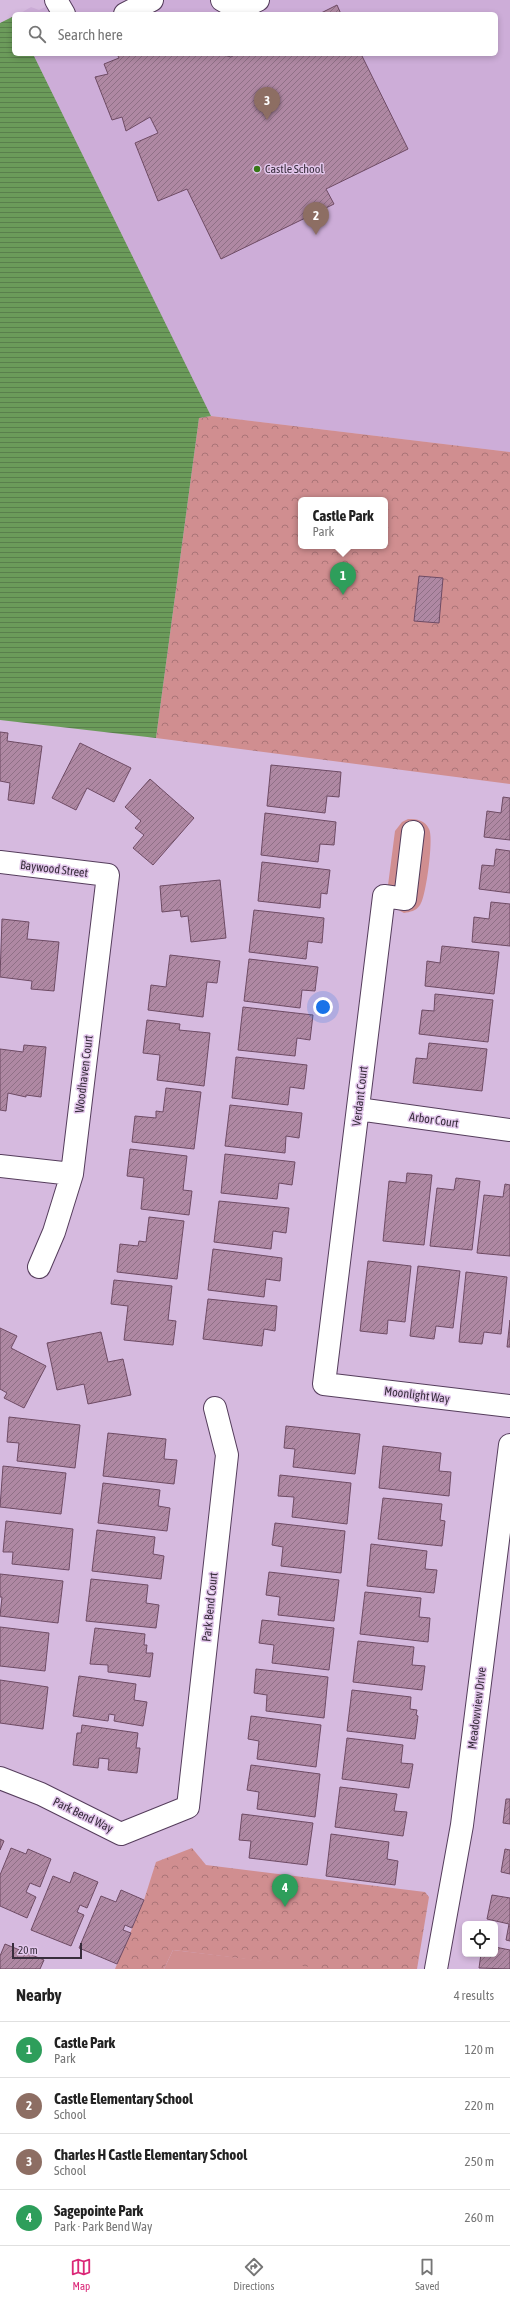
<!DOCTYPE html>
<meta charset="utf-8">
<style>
body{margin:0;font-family:"Asap Condensed",sans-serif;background:#f6f6f6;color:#222}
.controls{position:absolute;right:12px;bottom:12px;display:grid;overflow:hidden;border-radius:6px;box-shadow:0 2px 6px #0003}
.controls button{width:36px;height:36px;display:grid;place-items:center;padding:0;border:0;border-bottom:1px solid #e0e0e0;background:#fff;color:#222;font:20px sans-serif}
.scale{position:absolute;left:12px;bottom:10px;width:70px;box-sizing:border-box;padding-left:4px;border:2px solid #382d3c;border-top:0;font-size:11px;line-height:14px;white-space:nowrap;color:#382d3c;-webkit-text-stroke:3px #e3c7ec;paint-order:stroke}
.you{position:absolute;left:323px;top:1007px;width:14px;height:14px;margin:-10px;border:3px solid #fff;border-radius:50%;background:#1a73e8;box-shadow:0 0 0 6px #1a73e833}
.badge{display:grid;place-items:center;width:26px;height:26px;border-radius:50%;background:#db2777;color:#fff;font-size:13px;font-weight:700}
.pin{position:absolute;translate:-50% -33px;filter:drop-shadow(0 1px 2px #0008)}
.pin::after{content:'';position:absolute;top:21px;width:14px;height:12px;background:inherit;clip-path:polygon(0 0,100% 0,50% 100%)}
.popup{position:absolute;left:298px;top:497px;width:90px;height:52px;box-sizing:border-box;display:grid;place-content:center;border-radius:6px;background:#fff;filter:drop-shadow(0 1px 3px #0005);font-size:13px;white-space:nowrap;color:#767676}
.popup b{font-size:15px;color:#222}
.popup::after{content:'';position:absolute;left:50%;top:100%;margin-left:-8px;border:8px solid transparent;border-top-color:#fff}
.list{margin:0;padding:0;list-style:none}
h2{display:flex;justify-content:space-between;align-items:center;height:52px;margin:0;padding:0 16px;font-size:17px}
h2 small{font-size:13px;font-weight:400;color:#767676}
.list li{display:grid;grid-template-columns:26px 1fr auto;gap:12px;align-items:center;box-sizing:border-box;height:56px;padding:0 16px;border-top:1px solid #e0e0e0}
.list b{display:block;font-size:15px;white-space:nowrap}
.list p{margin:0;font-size:13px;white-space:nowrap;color:#767676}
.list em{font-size:13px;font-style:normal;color:#767676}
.icon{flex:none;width:22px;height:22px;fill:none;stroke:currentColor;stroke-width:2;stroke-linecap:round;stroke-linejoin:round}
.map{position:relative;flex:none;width:510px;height:1969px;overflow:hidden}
.search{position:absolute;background:#fff;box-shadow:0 2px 6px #0003;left:12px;right:12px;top:12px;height:44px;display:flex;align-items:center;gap:10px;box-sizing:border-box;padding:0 14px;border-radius:6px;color:#767676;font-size:15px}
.sheet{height:276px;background:#fff}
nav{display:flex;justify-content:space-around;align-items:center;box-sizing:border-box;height:56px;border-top:1px solid #e0e0e0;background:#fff;font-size:11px;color:#767676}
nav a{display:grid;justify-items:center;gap:2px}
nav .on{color:#db2777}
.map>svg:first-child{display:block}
.built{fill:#cdadd8}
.grass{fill:#d08e90}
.forest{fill:url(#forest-crowns);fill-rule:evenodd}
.water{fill:url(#water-rules)}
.building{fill:url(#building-hatch);stroke:#6e4b64}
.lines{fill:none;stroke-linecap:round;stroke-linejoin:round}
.minor-casing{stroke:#553d5c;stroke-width:24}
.minor{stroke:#fff;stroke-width:22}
.poi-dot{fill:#377817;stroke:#e3c7ec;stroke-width:1.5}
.labels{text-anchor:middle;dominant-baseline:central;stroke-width:3;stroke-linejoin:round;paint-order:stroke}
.poi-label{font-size:12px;fill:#382d3c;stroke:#e3c7ec;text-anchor:start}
.street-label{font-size:12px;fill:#382d3c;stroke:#e3c7ec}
</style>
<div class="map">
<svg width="510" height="1969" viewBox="0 0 510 1969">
<defs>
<pattern id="forest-crowns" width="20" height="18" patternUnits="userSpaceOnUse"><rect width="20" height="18" fill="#d08e90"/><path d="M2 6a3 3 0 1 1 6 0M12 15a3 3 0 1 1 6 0" fill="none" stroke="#aa7477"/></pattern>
<pattern id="water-rules" width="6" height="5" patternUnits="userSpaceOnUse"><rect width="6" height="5" fill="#6b9b5a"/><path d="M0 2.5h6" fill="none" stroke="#597f4c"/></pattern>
<pattern id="building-hatch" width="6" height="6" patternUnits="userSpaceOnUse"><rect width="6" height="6" fill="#af88a3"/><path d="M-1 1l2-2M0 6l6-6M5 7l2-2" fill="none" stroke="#8f7086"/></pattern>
</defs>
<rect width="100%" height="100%" fill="#d6badf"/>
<path class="built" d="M 60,0 L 510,0 L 510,452 L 211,416 L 33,54 L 496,54 L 496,14 L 19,14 L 31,7 L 39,10 Z"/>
<path class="grass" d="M 408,819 C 417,819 425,820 429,829 C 434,837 426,898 420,905 C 416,911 410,912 404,913 L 391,906 L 387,893 L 395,831 L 402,822 Z
M 173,1950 L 335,1969 L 164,1969 Z"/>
<path class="forest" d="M 211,416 L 510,452 L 510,784 L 156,738 L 199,418 ZM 301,500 L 385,500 L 385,546 L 301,546 Z
M 192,1848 L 206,1865 L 425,1892 L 429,1897 L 417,1969 L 327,1969 L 173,1950 L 164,1969 L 115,1969 L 144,1900 L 156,1862 Z"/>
<path class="water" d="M 14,16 L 14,54 L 33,54 L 211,416 L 199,418 L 156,738 L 0,720 L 0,23 Z"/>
<path class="building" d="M 337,5 L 341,14 L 319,14 Z
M 117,54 L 220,54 L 231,57 L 236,54 L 361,54 L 408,149 L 326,189 L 334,204 L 221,259 L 187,189 L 158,201 L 135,143 L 158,133 L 150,117 L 126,131 L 122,117 L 112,120 L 95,77 L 108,74 L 104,64 L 119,58 Z
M 419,576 L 443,578 L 439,623 L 414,621 Z
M 0,732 L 8,733 L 7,741 L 42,746 L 34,804 L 8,800 L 10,783 L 0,781 Z
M 80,743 L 131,768 L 114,802 L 87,788 L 76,810 L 52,798 Z
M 271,765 L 341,772 L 339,797 L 327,796 L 325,813 L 267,806 Z
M 150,779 L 194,818 L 153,865 L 133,848 L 144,835 L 135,828 L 141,821 L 125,807 Z
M 503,797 L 510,798 L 510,840 L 484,837 L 487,811 L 501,813 Z
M 265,813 L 336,822 L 334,845 L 320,844 L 318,862 L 261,855 Z
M 496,849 L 510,851 L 510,893 L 479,889 L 482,865 L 494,866 Z
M 262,862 L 330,870 L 327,894 L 321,893 L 320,908 L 258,901 Z
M 220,880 L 226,938 L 191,942 L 188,916 L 181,917 L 180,910 L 162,912 L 160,886 Z
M 491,902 L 510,904 L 510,946 L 472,942 L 474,917 L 489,919 Z
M 254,910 L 324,918 L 322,943 L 308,941 L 306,959 L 249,952 Z
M 2,919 L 29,922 L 27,939 L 59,942 L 54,991 L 31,989 L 32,981 L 0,977 Z
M 442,946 L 499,952 L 494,994 L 425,986 L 427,961 L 440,963 Z
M 170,955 L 220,961 L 217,983 L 207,982 L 203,1017 L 148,1010 L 151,985 L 166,987 Z
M 249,959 L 318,967 L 315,991 L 302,990 L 300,1008 L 244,1001 Z
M 435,994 L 493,1000 L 488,1042 L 419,1034 L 422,1010 L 434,1011 Z
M 243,1007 L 313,1015 L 310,1040 L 297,1038 L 295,1056 L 238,1050 Z
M 147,1020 L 180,1024 L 179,1030 L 210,1033 L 204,1086 L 157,1080 L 160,1055 L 143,1053 Z
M 429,1043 L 487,1049 L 482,1091 L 413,1083 L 416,1058 L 427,1059 Z
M 24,1045 L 46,1047 L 41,1097 L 26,1095 L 26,1097 L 8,1093 L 6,1111 L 0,1110 L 0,1049 L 23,1052 Z
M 236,1057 L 307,1065 L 304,1089 L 290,1087 L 288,1105 L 232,1098 Z
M 166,1088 L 201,1092 L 194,1149 L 132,1142 L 135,1116 L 156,1118 L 156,1111 L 163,1112 Z
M 230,1105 L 302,1113 L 299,1138 L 286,1136 L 285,1153 L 225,1146 Z
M 130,1149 L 187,1156 L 183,1190 L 192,1191 L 189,1215 L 141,1209 L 144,1178 L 127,1176 Z
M 225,1154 L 295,1162 L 292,1185 L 279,1183 L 277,1199 L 221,1193 Z
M 407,1173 L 432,1175 L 424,1245 L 383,1241 L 389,1181 L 406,1183 Z
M 456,1178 L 480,1181 L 472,1250 L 430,1246 L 437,1188 L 454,1190 Z
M 505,1184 L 510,1185 L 510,1256 L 477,1253 L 484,1195 L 503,1197 Z
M 219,1201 L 289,1208 L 286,1233 L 273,1231 L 271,1249 L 214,1242 Z
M 149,1217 L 184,1221 L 177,1279 L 117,1272 L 120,1244 L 138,1246 L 139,1241 L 146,1242 Z
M 213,1249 L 282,1258 L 280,1281 L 266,1279 L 264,1297 L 208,1290 Z
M 368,1261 L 411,1266 L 405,1322 L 388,1320 L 387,1334 L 360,1331 Z
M 418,1266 L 460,1271 L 453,1328 L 436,1326 L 434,1339 L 410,1336 Z
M 466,1272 L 507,1277 L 501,1334 L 484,1332 L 482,1344 L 459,1342 Z
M 114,1280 L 172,1286 L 168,1320 L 176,1321 L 173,1345 L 124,1340 L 128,1306 L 111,1304 Z
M 208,1299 L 277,1306 L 275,1331 L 264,1329 L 262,1346 L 203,1339 Z
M 510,1320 L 510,1347 L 507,1347 Z
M 0,1328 L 17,1336 L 11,1348 L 46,1366 L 24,1408 L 4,1398 L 7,1393 L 0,1389 Z
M 101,1332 L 108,1362 L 123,1359 L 131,1395 L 88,1404 L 84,1384 L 57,1390 L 47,1343 Z
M 9,1417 L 80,1425 L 75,1468 L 17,1461 L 19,1443 L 7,1442 Z
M 286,1426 L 360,1434 L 355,1474 L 293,1467 L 295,1449 L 284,1448 Z
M 108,1433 L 166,1439 L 164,1459 L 177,1460 L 174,1484 L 103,1476 Z
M 383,1446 L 441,1453 L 439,1471 L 451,1472 L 449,1496 L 379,1488 Z
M 3,1466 L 66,1473 L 61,1514 L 0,1507 Z
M 280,1475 L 351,1483 L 347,1524 L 292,1517 L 294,1497 L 278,1496 Z
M 103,1483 L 160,1490 L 158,1506 L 170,1508 L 167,1531 L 98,1523 Z
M 383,1498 L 442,1504 L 440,1520 L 445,1521 L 442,1546 L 378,1539 Z
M 6,1521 L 73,1529 L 69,1570 L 12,1564 L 13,1552 L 3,1552 Z
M 275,1523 L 345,1531 L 341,1573 L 281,1566 L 283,1547 L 272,1545 Z
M 97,1530 L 155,1537 L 153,1554 L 164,1556 L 161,1579 L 92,1571 Z
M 371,1544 L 427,1551 L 425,1569 L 437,1570 L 434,1593 L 367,1586 Z
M 269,1572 L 339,1580 L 334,1621 L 278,1615 L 280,1597 L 266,1595 Z
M 0,1574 L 63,1581 L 58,1623 L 0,1616 L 2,1597 L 0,1597 Z
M 91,1579 L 148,1585 L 146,1603 L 159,1605 L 156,1628 L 86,1621 Z
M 365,1592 L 421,1598 L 419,1617 L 430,1618 L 428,1642 L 360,1634 Z
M 262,1620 L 334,1628 L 329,1670 L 272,1663 L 274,1645 L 259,1643 Z
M 0,1627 L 49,1633 L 45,1671 L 0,1666 Z
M 95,1628 L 145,1634 L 144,1645 L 147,1645 L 146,1653 L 153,1653 L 150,1677 L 108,1672 L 108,1665 L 90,1664 Z
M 358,1641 L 414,1647 L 412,1665 L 425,1666 L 422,1690 L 353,1682 Z
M 256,1669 L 328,1677 L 324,1718 L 266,1711 L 267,1695 L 254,1693 Z
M 79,1676 L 136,1684 L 134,1700 L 147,1702 L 143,1726 L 114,1721 L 115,1715 L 109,1714 L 108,1721 L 73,1716 Z
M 0,1680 L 48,1687 L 43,1729 L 0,1723 Z
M 352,1690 L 411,1697 L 410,1709 L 417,1710 L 416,1715 L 418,1716 L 415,1739 L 347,1731 Z
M 251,1716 L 321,1725 L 316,1767 L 257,1759 L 259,1741 L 248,1739 Z
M 82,1725 L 138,1733 L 136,1748 L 140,1748 L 137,1773 L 108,1770 L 109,1759 L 99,1758 L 98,1768 L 73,1765 L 77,1733 L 81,1733 Z
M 347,1738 L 403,1745 L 401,1763 L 413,1764 L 409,1788 L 342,1779 Z
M 251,1765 L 320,1774 L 315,1817 L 257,1809 L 259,1792 L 247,1790 Z
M 340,1787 L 397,1794 L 394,1811 L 407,1812 L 403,1836 L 335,1827 Z
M 506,1799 L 510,1799 L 510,1824 L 503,1823 Z
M 242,1814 L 313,1823 L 307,1865 L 249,1858 L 251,1841 L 239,1840 Z
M 331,1834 L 389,1842 L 387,1859 L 398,1861 L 395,1885 L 326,1876 Z
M 0,1839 L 4,1841 L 0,1850 Z
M 11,1848 L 26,1854 L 28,1849 L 51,1859 L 40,1887 L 30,1883 L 26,1892 L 36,1897 L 27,1918 L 0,1906 L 0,1875 Z
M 505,1849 L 510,1850 L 510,1874 L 501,1872 Z
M 74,1872 L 98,1882 L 87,1908 L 80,1905 L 77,1912 L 84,1915 L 71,1946 L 31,1930 L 53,1876 L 70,1883 Z
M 121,1890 L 144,1900 L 132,1928 L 125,1925 L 123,1930 L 131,1933 L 117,1964 L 79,1948 L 101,1896 L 116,1902 Z
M 492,1895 L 510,1898 L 510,1941 L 506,1940 L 509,1924 L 487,1919 Z
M 5,1944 L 44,1960 L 40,1969 L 0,1969 L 0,1956 Z
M 495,1947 L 510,1950 L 510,1969 L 479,1968 L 481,1954 L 495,1954 Z"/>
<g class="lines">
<defs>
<path id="minor" d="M 56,0 L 64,14
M 222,0 C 232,7 247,6 258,0
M 125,14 L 152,0
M 413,832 L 405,899 L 384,896 L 324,1384 L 510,1406
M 0,862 L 108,875 L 72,1174 L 54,1232 L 39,1267
M 358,1109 L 510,1130
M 0,1166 L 72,1174
M 0,1778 L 41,1794 L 121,1834 L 188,1807 L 227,1455 L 215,1408
M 436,1969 L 462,1825 L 510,1445"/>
</defs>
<use href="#minor" class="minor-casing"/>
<use href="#minor" class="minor"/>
</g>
<circle class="poi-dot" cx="257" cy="169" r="4"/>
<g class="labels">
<g class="poi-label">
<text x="265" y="169">Castle School</text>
</g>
<g class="street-label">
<text transform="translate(54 869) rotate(7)">Baywood Street</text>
<text transform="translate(84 1074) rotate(-83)">Woodhaven Court</text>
<text transform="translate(360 1096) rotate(-83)">Verdant Court</text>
<text transform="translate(434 1120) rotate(8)">Arbor Court</text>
<text transform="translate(417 1395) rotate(7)">Moonlight Way</text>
<text transform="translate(210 1607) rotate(-84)">Park Bend Court</text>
<text transform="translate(477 1708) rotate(-83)">Meadowview Drive</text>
<text transform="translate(83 1815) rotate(26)">Park Bend Way</text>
</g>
</g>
</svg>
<div class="controls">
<button><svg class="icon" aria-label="locate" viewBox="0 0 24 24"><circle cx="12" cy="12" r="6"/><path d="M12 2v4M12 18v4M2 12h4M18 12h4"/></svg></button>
</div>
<div class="scale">20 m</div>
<div class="you"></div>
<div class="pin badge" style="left:343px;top:595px;background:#2e9e5b">1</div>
<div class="popup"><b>Castle Park</b>Park</div>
<div class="pin badge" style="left:316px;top:235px;background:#8d6e63">2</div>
<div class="pin badge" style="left:267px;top:120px;background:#8d6e63">3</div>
<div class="pin badge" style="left:285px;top:1907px;background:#2e9e5b">4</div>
<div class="search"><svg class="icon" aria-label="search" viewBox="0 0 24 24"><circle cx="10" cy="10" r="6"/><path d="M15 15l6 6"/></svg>Search here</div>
</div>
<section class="sheet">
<h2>Nearby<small>4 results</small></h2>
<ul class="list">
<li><span class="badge" style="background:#2e9e5b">1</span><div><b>Castle Park</b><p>Park</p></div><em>120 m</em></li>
<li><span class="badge" style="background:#8d6e63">2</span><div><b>Castle Elementary School</b><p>School</p></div><em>220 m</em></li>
<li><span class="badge" style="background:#8d6e63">3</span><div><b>Charles H Castle Elementary School</b><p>School</p></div><em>250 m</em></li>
<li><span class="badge" style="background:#2e9e5b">4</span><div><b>Sagepointe Park</b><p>Park · Park Bend Way</p></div><em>260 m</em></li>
</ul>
</section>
<nav>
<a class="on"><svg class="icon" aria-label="map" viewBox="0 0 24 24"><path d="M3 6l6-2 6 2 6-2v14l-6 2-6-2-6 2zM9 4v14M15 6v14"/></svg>Map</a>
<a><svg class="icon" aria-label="directions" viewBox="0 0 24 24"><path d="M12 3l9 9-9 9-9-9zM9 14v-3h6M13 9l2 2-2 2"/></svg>Directions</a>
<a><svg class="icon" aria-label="saved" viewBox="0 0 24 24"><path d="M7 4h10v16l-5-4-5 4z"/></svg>Saved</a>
</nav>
